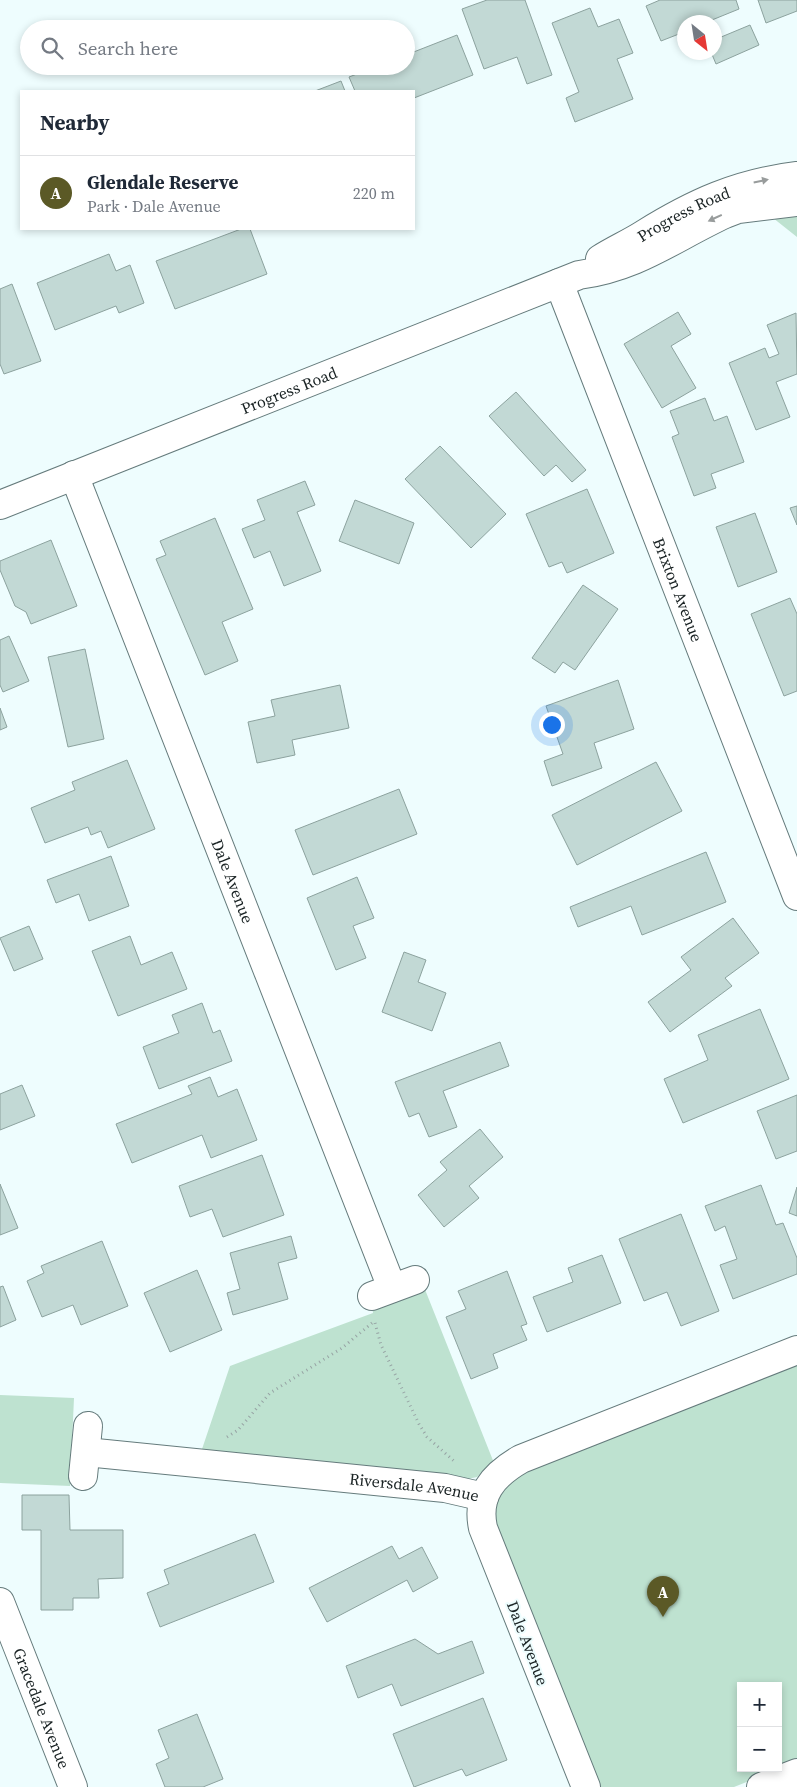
<!DOCTYPE html>
<meta charset="utf-8">
<style>
body{margin:0;font-family:"Source Serif 4",serif;background:#f6f6f7;color:#1f2937}
.controls{position:absolute;right:15px;bottom:15px;display:grid;overflow:hidden;border-radius:0px;box-shadow:0 2px 8px #0003}
.controls button{width:45px;height:45px;display:grid;place-items:center;padding:0;border:0;border-bottom:1px solid #e0e1e3;background:#fff;color:#1f2937;font:25px sans-serif}
.compass{position:absolute;left:677px;top:15px;width:45px;height:45px;border-radius:50%;background:#fff;box-shadow:0 2px 8px #0003;rotate:150deg}
.you{position:absolute;left:551px;top:724px;width:18px;height:18px;margin:-12px;border:4px solid #fff;border-radius:50%;background:#1a73e8;box-shadow:0 0 0 8px #1a73e833}
.badge{display:grid;place-items:center;width:32px;height:32px;border-radius:50%;background:#5b5926;color:#fff;font-size:16px;font-weight:700}
.pin{position:absolute;translate:-50% -41px;filter:drop-shadow(0 1px 2px #0008)}
.pin::after{content:'';position:absolute;top:26px;width:18px;height:15px;background:inherit;clip-path:polygon(0 0,100% 0,50% 100%)}
.list{margin:0;padding:0;list-style:none}
h2{display:flex;justify-content:space-between;align-items:center;height:65px;margin:0;padding:0 20px;font-size:21px}
h2 small{font-size:16px;font-weight:400;color:#747a83}
.list li{display:grid;grid-template-columns:32px 1fr auto;gap:15px;align-items:center;box-sizing:border-box;height:75px;padding:0 20px;border-top:1px solid #e0e1e3}
.list b{display:block;font-size:19px;white-space:nowrap}
.list p{margin:0;font-size:16px;white-space:nowrap;color:#747a83}
.list em{font-size:16px;font-style:normal;color:#747a83}
.icon{flex:none;width:28px;height:28px;fill:none;stroke:currentColor;stroke-width:2;stroke-linecap:round;stroke-linejoin:round}
.map{position:relative;flex:none;width:797px;height:1787px;overflow:hidden}
.search{position:absolute;background:#fff;box-shadow:0 2px 8px #0003;left:20px;top:20px;width:395px;height:55px;display:flex;align-items:center;gap:12px;box-sizing:border-box;padding:0 18px;border-radius:28px;color:#747a83;font-size:19px}
.panel{position:absolute;background:#fff;box-shadow:0 2px 8px #0003;left:20px;top:90px;width:395px;height:140px;border-radius:0px}
.map>svg:first-child{display:block}
.green{fill:#bee2d0;fill-rule:evenodd}
.building{fill:#c2d9d5;stroke:#8ca29e}
.lines{fill:none;stroke-linecap:round;stroke-linejoin:round}
.street-casing{stroke:#657b7c;stroke-width:30}
.path{stroke:#96a2a3;stroke-width:3;stroke-dasharray:1 4;stroke-linecap:butt}
.street{stroke:#fff;stroke-width:28}
.oneway{fill:#989c9c}
.labels{text-anchor:middle;dominant-baseline:central;stroke-width:4;stroke-linejoin:round;paint-order:stroke}
.street-label{font-size:16px;fill:#192223;stroke:#eefdfe}
</style>
<div class="map">
<svg width="797" height="1787" viewBox="0 0 797 1787">
<rect width="100%" height="100%" fill="#eefdfe"/>
<path class="green" d="M 789,211 L 797,217 L 797,237 L 768,214 Z
M 424,1287 L 494,1463 L 477,1477 L 463,1480 L 200,1455 L 230,1366 L 373,1313 L 372,1306 Z
M 797,1360 L 797,1762 L 734,1787 L 598,1787 L 495,1530 L 493,1502 L 509,1479 ZM 741,1686 L 778,1686 L 778,1768 L 741,1768 Z
M 0,1395 L 74,1398 L 70,1486 L 0,1483 Z"/>
<path class="building" d="M 487,0 L 525,0 L 552,75 L 527,84 L 517,57 L 484,69 L 462,9 Z
M 660,0 L 736,0 L 739,9 L 707,22 L 684,22 L 684,32 L 661,41 L 646,6 Z
M 758,0 L 797,0 L 797,11 L 766,23 Z
M 590,8 L 598,27 L 619,19 L 633,53 L 617,59 L 633,99 L 575,122 L 566,98 L 579,92 L 552,23 Z
M 750,25 L 759,45 L 716,64 L 711,52 L 714,52 L 714,40 Z
M 457,35 L 473,75 L 414,98 L 414,91 L 355,91 L 349,77 L 378,66 L 406,66 L 406,55 Z
M 341,81 L 345,91 L 315,91 Z
M 241,229 L 250,229 L 267,274 L 175,309 L 156,261 Z
M 109,254 L 116,271 L 130,265 L 144,303 L 119,313 L 116,306 L 55,330 L 37,283 Z
M 12,284 L 41,361 L 4,374 L 0,364 L 0,289 Z
M 678,312 L 691,334 L 671,346 L 696,388 L 662,408 L 624,344 Z
M 796,313 L 797,374 L 776,382 L 790,417 L 756,430 L 729,363 L 765,348 L 769,358 L 779,354 L 767,325 Z
M 516,392 L 586,470 L 572,482 L 556,465 L 544,476 L 489,416 Z
M 705,398 L 714,421 L 727,416 L 744,462 L 711,474 L 716,488 L 694,496 L 672,437 L 679,434 L 670,411 Z
M 440,446 L 506,514 L 471,548 L 405,479 Z
M 305,481 L 315,505 L 297,512 L 321,571 L 284,586 L 270,551 L 254,558 L 242,529 L 265,520 L 257,500 Z
M 587,489 L 614,553 L 567,573 L 562,562 L 549,567 L 526,514 Z
M 355,500 L 414,523 L 399,564 L 339,541 Z
M 797,506 L 797,525 L 790,508 Z
M 755,513 L 777,572 L 738,587 L 716,527 Z
M 215,518 L 253,609 L 222,622 L 238,661 L 205,675 L 156,559 L 166,555 L 160,541 Z
M 51,540 L 77,606 L 31,624 L 26,612 L 15,606 L 0,570 L 0,561 Z
M 583,585 L 618,609 L 575,670 L 563,662 L 555,673 L 532,658 Z
M 790,598 L 797,614 L 797,691 L 784,696 L 751,614 Z
M 9,636 L 29,681 L 3,692 L 0,685 L 0,640 Z
M 85,649 L 104,739 L 68,747 L 48,657 Z
M 618,680 L 634,729 L 594,743 L 602,768 L 552,786 L 544,761 L 563,754 L 546,706 Z
M 340,685 L 349,728 L 292,740 L 295,755 L 257,763 L 248,722 L 275,716 L 271,700 Z
M 0,708 L 7,727 L 0,730 Z
M 127,760 L 155,829 L 108,848 L 101,831 L 91,835 L 88,827 L 45,843 L 31,808 L 75,790 L 72,782 Z
M 656,762 L 682,811 L 577,865 L 552,815 Z
M 399,789 L 417,834 L 313,875 L 295,830 Z
M 706,852 L 726,902 L 642,935 L 631,906 L 578,927 L 570,907 Z
M 111,856 L 129,906 L 89,921 L 79,894 L 56,903 L 47,880 Z
M 357,877 L 374,918 L 353,926 L 366,958 L 336,970 L 307,898 Z
M 733,918 L 759,953 L 725,978 L 732,986 L 670,1032 L 648,1002 L 691,970 L 681,957 Z
M 29,926 L 43,959 L 14,971 L 0,938 Z
M 130,936 L 141,965 L 172,952 L 187,989 L 118,1016 L 92,951 Z
M 404,952 L 426,960 L 418,982 L 446,993 L 432,1031 L 382,1012 Z
M 202,1003 L 213,1033 L 220,1030 L 232,1061 L 159,1089 L 143,1047 L 179,1033 L 172,1015 Z
M 760,1009 L 789,1079 L 683,1123 L 664,1079 L 708,1060 L 698,1035 Z
M 500,1042 L 509,1066 L 443,1091 L 457,1127 L 429,1137 L 419,1113 L 409,1117 L 395,1082 Z
M 210,1077 L 218,1097 L 237,1089 L 257,1140 L 211,1158 L 202,1135 L 132,1163 L 116,1124 L 192,1094 L 188,1086 Z
M 22,1085 L 35,1116 L 0,1130 L 0,1094 Z
M 797,1095 L 797,1151 L 776,1159 L 757,1111 Z
M 480,1129 L 503,1157 L 469,1186 L 479,1198 L 444,1227 L 418,1195 L 447,1170 L 440,1162 Z
M 262,1155 L 284,1215 L 223,1237 L 212,1209 L 190,1217 L 179,1186 Z
M 0,1184 L 18,1228 L 0,1235 Z
M 761,1185 L 776,1225 L 783,1223 L 797,1258 L 797,1274 L 733,1299 L 720,1265 L 737,1259 L 725,1226 L 715,1231 L 705,1206 Z
M 797,1187 L 797,1216 L 789,1213 Z
M 681,1214 L 719,1311 L 681,1326 L 667,1292 L 644,1301 L 619,1239 Z
M 291,1236 L 297,1258 L 278,1263 L 288,1299 L 233,1315 L 227,1293 L 240,1289 L 230,1253 Z
M 102,1241 L 128,1306 L 81,1325 L 73,1305 L 42,1317 L 27,1281 L 44,1273 L 41,1266 Z
M 602,1255 L 621,1303 L 547,1332 L 533,1297 L 573,1282 L 568,1268 Z
M 197,1270 L 222,1330 L 170,1352 L 144,1293 Z
M 507,1271 L 527,1324 L 521,1326 L 527,1340 L 493,1354 L 498,1368 L 471,1379 L 446,1317 L 466,1309 L 458,1291 Z
M 3,1286 L 16,1320 L 0,1327 L 0,1287 Z
M 22,1495 L 69,1495 L 70,1530 L 123,1530 L 123,1578 L 98,1579 L 99,1598 L 73,1598 L 73,1610 L 41,1610 L 41,1530 L 22,1530 Z
M 255,1534 L 274,1582 L 160,1627 L 147,1593 L 169,1584 L 164,1570 Z
M 392,1546 L 399,1559 L 422,1547 L 438,1578 L 413,1592 L 407,1580 L 327,1622 L 309,1588 Z
M 415,1639 L 438,1654 L 472,1641 L 484,1673 L 401,1706 L 392,1684 L 358,1698 L 346,1666 Z
M 483,1698 L 507,1760 L 466,1776 L 462,1769 L 414,1787 L 393,1734 Z
M 197,1714 L 223,1779 L 203,1787 L 165,1787 L 156,1764 L 169,1758 L 158,1730 Z"/>
<g class="lines">
<defs>
<g id="street">
<path id="s1" d="M 600,259 C 614,250 630,243 644,234 C 694,203 738,183 797,176"/>
<path id="s2" d="M 559,283 L 797,896"/>
<path id="s3" d="M 74,475 L 392,1288"/>
<path id="s4" d="M 0,505 L 579,275 C 638,267 673,238 725,214 L 738,209 L 797,202"/>
<path d="M 372,1296 L 415,1280"/>
<path id="s5" d="M 86,1452 L 445,1488 L 484,1497"/>
<path d="M 83,1476 L 88,1426"/>
<path id="s6" d="M 0,1602 L 73,1787"/>
<path d="M 586,1787 L 483,1528 C 476,1495 493,1475 521,1459 L 797,1350"/>
<path d="M 761,1787 L 797,1773"/>
</g>
</defs>
<use href="#street" class="street-casing"/>
<path class="path" d="M 375,1323 L 381,1345 L 419,1424 L 427,1437 L 454,1461
M 227,1437 L 238,1430 L 270,1393 L 342,1348 L 372,1323"/>
<use href="#street" class="street"/>
</g>
<defs><path id="oneway-solid" d="M-6-.8H1V-3.2L6.5 0L1 3.2V.8H-6Z" transform="scale(1.25)"/></defs>
<g class="oneway">
<use href="#oneway-solid" transform="translate(761 181) rotate(-12)"/>
<use href="#oneway-solid" transform="translate(715 218) rotate(155)"/>
</g>
<g class="labels">
<g class="street-label">
<text stroke="none"><textPath href="#s1" startOffset="95">Progress Road</textPath></text>
<text stroke="none"><textPath href="#s4" startOffset="311">Progress Road</textPath></text>
<text stroke="none"><textPath href="#s2" startOffset="329">Brixton Avenue</textPath></text>
<text stroke="none"><textPath href="#s3" startOffset="436">Dale Avenue</textPath></text>
<text stroke="none"><textPath href="#s5" startOffset="330">Riversdale Avenue</textPath></text>
<text transform="translate(528 1643) rotate(69)">Dale Avenue</text>
<text stroke="none"><textPath href="#s6" startOffset="114">Gracedale Avenue</textPath></text>
</g>
</g>
</svg>
<div class="controls">
<button>+</button>
<button>−</button>
</div>
<svg class="compass" viewBox="-18 -18 36 36"><path d="M0-13l5 13h-10z" fill="#e53935"/><path d="M0 13l5-13h-10z" fill="#747a83"/></svg>
<div class="you"></div>
<div class="pin badge" style="left:663px;top:1617px">A</div>
<div class="search"><svg class="icon" aria-label="search" viewBox="0 0 24 24"><circle cx="10" cy="10" r="6"/><path d="M15 15l6 6"/></svg>Search here</div>
<section class="panel">
<h2>Nearby<small></small></h2>
<ul class="list">
<li><span class="badge">A</span><div><b>Glendale Reserve</b><p>Park · Dale Avenue</p></div><em>220 m</em></li>
</ul>
</section>
</div>
